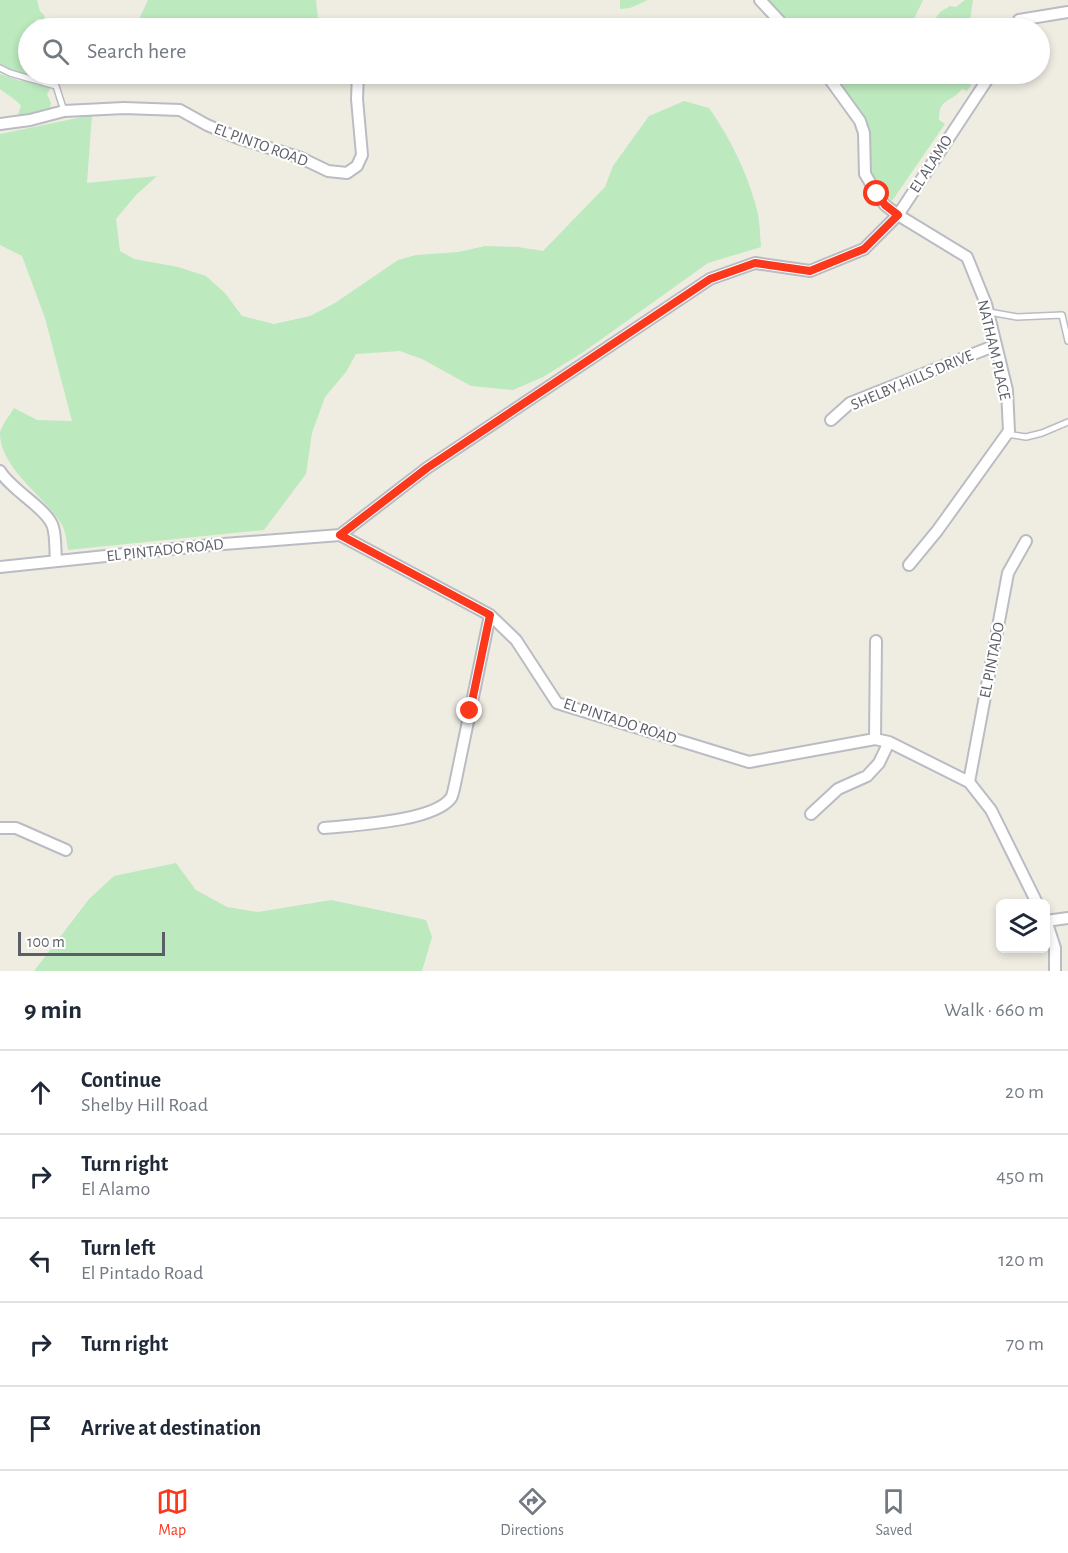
<!DOCTYPE html>
<meta charset="utf-8">
<style>
body{margin:0;font-family:"Alegreya Sans",sans-serif;background:#f6f6f7;color:#1f2937}
.controls{position:absolute;right:18px;bottom:18px;display:grid;overflow:hidden;border-radius:9px;box-shadow:0 3px 9px #0003}
.controls button{width:54px;height:54px;display:grid;place-items:center;padding:0;border:0;border-bottom:2px solid #e0e1e3;background:#fff;color:#1f2937;font:30px sans-serif}
.scale{position:absolute;left:18px;bottom:15px;width:147px;box-sizing:border-box;padding-left:6px;border:3px solid #5a5e65;border-top:0;font-size:16px;line-height:21px;white-space:nowrap;color:#5a5e65;-webkit-text-stroke:4px #fff;paint-order:stroke}
.stop{position:absolute;width:18px;height:18px;margin:-14px;border:4px solid #fb381c;border-radius:50%;background:#fff}
.stop.end{background:#fb381c;border-color:#fff;box-shadow:0 2px 6px #0008}
.list{margin:0;padding:0;list-style:none}
h2{display:flex;justify-content:space-between;align-items:center;height:78px;margin:0;padding:0 24px;font-size:26px}
h2 small{font-size:20px;font-weight:400;color:#747a83}
.list li{display:grid;grid-template-columns:39px 1fr auto;gap:18px;align-items:center;box-sizing:border-box;height:84px;padding:0 24px;border-top:2px solid #e0e1e3}
.list b{display:block;font-size:22px;white-space:nowrap}
.list p{margin:0;font-size:20px;white-space:nowrap;color:#747a83}
.list em{font-size:20px;font-style:normal;color:#747a83}
.icon{flex:none;width:33px;height:33px;fill:none;stroke:currentColor;stroke-width:2;stroke-linecap:round;stroke-linejoin:round}
.map{position:relative;flex:none;width:1068px;height:971px;overflow:hidden}
.search{position:absolute;background:#fff;box-shadow:0 3px 9px #0003;left:18px;right:18px;top:18px;height:66px;display:flex;align-items:center;gap:15px;box-sizing:border-box;padding:0 21px;border-radius:33px;color:#747a83;font-size:22px}
.sheet{height:498px;background:#fff}
nav{display:flex;justify-content:space-around;align-items:center;box-sizing:border-box;height:84px;border-top:2px solid #e0e1e3;background:#fff;font-size:16px;color:#747a83}
nav a{display:grid;justify-items:center;gap:3px}
nav .on{color:#fb381c}
.map>svg:first-child{display:block}
.green{fill:#bce9be}
.lines{fill:none;stroke-linecap:round;stroke-linejoin:round}
.service-casing{stroke:#babcc3;stroke-width:8}
.minor-casing{stroke:#babcc3;stroke-width:14}
.service{stroke:#fff;stroke-width:5}
.minor{stroke:#fff;stroke-width:10}
.route{stroke:#fb381c;stroke-width:8}
.labels{text-anchor:middle;dominant-baseline:central;stroke-width:4.5;stroke-linejoin:round;paint-order:stroke}
.street-label{font-size:16px;fill:#5a5e65;stroke:#fff}
</style>
<div class="map">
<svg width="1068" height="971" viewBox="0 0 1068 971">
<rect width="100%" height="100%" fill="#efede2"/>
<path class="green" d="M 0,0 L 37,0 L 40,11 L 45,16 L 44,19 L 37,19 L 34,22 L 37,28 L 28,28 L 28,74 L 43,74 L 53,77 L 55,80 L 47,94 L 51,103 L 50,108 L 45,112 L 21,118 L 18,114 L 21,106 C 15,98 7,95 0,89 L 0,74 L 21,81 L 23,75 L 0,66 Z
M 148,0 L 316,0 L 319,28 L 212,28 L 149,19 L 144,28 L 135,28 Z
M 620,0 L 648,0 L 630,8 L 620,9 Z
M 767,0 L 923,0 L 914,19 L 928,28 L 940,12 L 950,6 L 956,7 L 965,0 L 973,0 L 969,28 L 794,28 Z
M 833,74 L 968,74 L 971,85 L 967,91 L 962,89 C 950,104 939,97 939,120 L 945,124 L 892,201 L 875,183 L 869,167 L 870,146 L 867,123 Z
M 684,101 L 709,108 C 731,139 749,176 758,214 C 760,225 760,236 761,247 L 708,263 L 582,353 L 543,377 L 513,390 L 471,386 L 422,359 L 400,351 L 356,354 L 346,372 L 325,397 L 312,433 L 306,474 L 264,530 L 68,550 C 67,543 66,534 63,527 C 48,498 0,470 0,433 C 1,426 10,415 14,408 L 37,420 L 72,421 L 45,318 L 22,256 L 0,245 L 0,134 L 92,115 L 87,183 L 157,176 L 136,195 L 116,219 L 120,251 L 134,259 L 178,267 L 206,276 L 225,293 L 242,316 L 274,324 L 310,316 L 335,303 L 398,260 L 416,255 L 459,252 L 485,246 L 518,247 L 543,251 L 605,187 L 613,166 L 649,116 Z
M 176,863 L 196,890 L 227,907 L 258,912 L 331,900 L 426,920 L 432,937 L 422,971 L 34,971 L 89,899 L 114,876 Z"/>
<g class="lines">
<defs>
<path id="service" d="M 0,68 L 10,73 L 56,86 L 64,111
M 989,312 L 1017,317 L 1062,315 L 1068,341
M 1006,434 L 1026,437 L 1042,433 L 1068,422"/>
<path id="minor" d="M 760,0 L 786,28
M 1017,28 L 1019,20 L 1068,12
M 826,74 L 860,121 L 864,133 L 865,174 L 877,194 L 885,205 L 898,215 L 967,257 L 986,304 L 1007,390 L 1009,431 L 937,531 L 909,565
M 0,124 L 30,120 L 64,111 L 124,108 L 180,110 L 207,125 L 238,138 L 301,158 L 328,171 L 347,173 L 357,166 L 362,155 L 357,99 L 358,74
M 831,420 L 850,403 L 996,345
M 0,471 C 11,490 48,509 53,527 C 56,537 55,550 56,561
M 340,535 L 427,468 L 710,279 L 755,263 L 810,271 L 864,249 L 898,215 L 991,74
M 0,567 L 211,545 L 340,535 L 490,615 L 516,640 L 557,703 L 749,762 L 875,739 L 889,742 L 969,782 L 991,810 L 1037,903
M 875,739 L 876,641
M 969,782 L 1008,573 L 1026,541
M 811,814 L 838,789 L 867,776 L 879,763 L 889,742
M 0,828 L 16,828 L 66,850
M 324,828 C 353,825 433,822 451,798 C 453,795 454,788 455,784 L 490,615
M 1046,920 L 1055,948 L 1055,971
M 1046,921 L 1068,918"/>
</defs>
<use href="#service" class="service-casing"/>
<use href="#minor" class="minor-casing"/>
<use href="#service" class="service"/>
<use href="#minor" class="minor"/>
</g>
<g class="lines">
<path class="route" d="M 470,711 L 490,615 L 340,535 L 427,468 L 710,279 L 755,263 L 810,271 L 864,249 L 898,215 L 885,205 L 877,194"/>
</g>
<g class="labels">
<g class="street-label">
<text transform="translate(261 145) rotate(20)">EL PINTO ROAD</text>
<text transform="translate(931 164) rotate(-57)">EL ALAMO</text>
<text transform="translate(994 350) rotate(77)">NATHAM PLACE</text>
<text transform="translate(912 380) rotate(-23)">SHELBY HILLS DRIVE</text>
<text transform="translate(165 550) rotate(-6)">EL PINTADO ROAD</text>
<text transform="translate(992 660) rotate(-79)">EL PINTADO</text>
<text transform="translate(620 721) rotate(18)">EL PINTADO ROAD</text>
</g>
</g>
</svg>
<div class="controls">
<button><svg class="icon" aria-label="layers" viewBox="0 0 24 24"><path d="M12 4l9 5-9 5-9-5zM3 14l9 5 9-5"/></svg></button>
</div>
<div class="scale">100 m</div>
<div class="stop" style="left:877px;top:194px"></div>
<div class="stop end" style="left:470px;top:711px"></div>
<div class="search"><svg class="icon" aria-label="search" viewBox="0 0 24 24"><circle cx="10" cy="10" r="6"/><path d="M15 15l6 6"/></svg>Search here</div>
</div>
<section class="sheet">
<h2>9 min<small>Walk · 660 m</small></h2>
<ul class="list">
<li><svg class="icon" aria-label="ahead" viewBox="0 0 24 24"><path d="M12 20V5M6 11l6-6 6 6"/></svg><div><b>Continue</b><p>Shelby Hill Road</p></div><em>20 m</em></li>
<li><svg class="icon" aria-label="right" viewBox="0 0 24 24"><path d="M7 20v-9h11M14 6l5 5-5 5"/></svg><div><b>Turn right</b><p>El Alamo</p></div><em>450 m</em></li>
<li><svg class="icon" aria-label="left" viewBox="0 0 24 24"><path d="M17 20v-9H6M10 6l-5 5 5 5"/></svg><div><b>Turn left</b><p>El Pintado Road</p></div><em>120 m</em></li>
<li><svg class="icon" aria-label="right" viewBox="0 0 24 24"><path d="M7 20v-9h11M14 6l5 5-5 5"/></svg><div><b>Turn right</b></div><em>70 m</em></li>
<li><svg class="icon" aria-label="arrive" viewBox="0 0 24 24"><path d="M6 21V4h12l-3 4 3 4H6"/></svg><div><b>Arrive at destination</b></div></li>
</ul>
</section>
<nav>
<a class="on"><svg class="icon" aria-label="map" viewBox="0 0 24 24"><path d="M3 6l6-2 6 2 6-2v14l-6 2-6-2-6 2zM9 4v14M15 6v14"/></svg>Map</a>
<a><svg class="icon" aria-label="directions" viewBox="0 0 24 24"><path d="M12 3l9 9-9 9-9-9zM9 14v-3h6M13 9l2 2-2 2"/></svg>Directions</a>
<a><svg class="icon" aria-label="saved" viewBox="0 0 24 24"><path d="M7 4h10v16l-5-4-5 4z"/></svg>Saved</a>
</nav>
